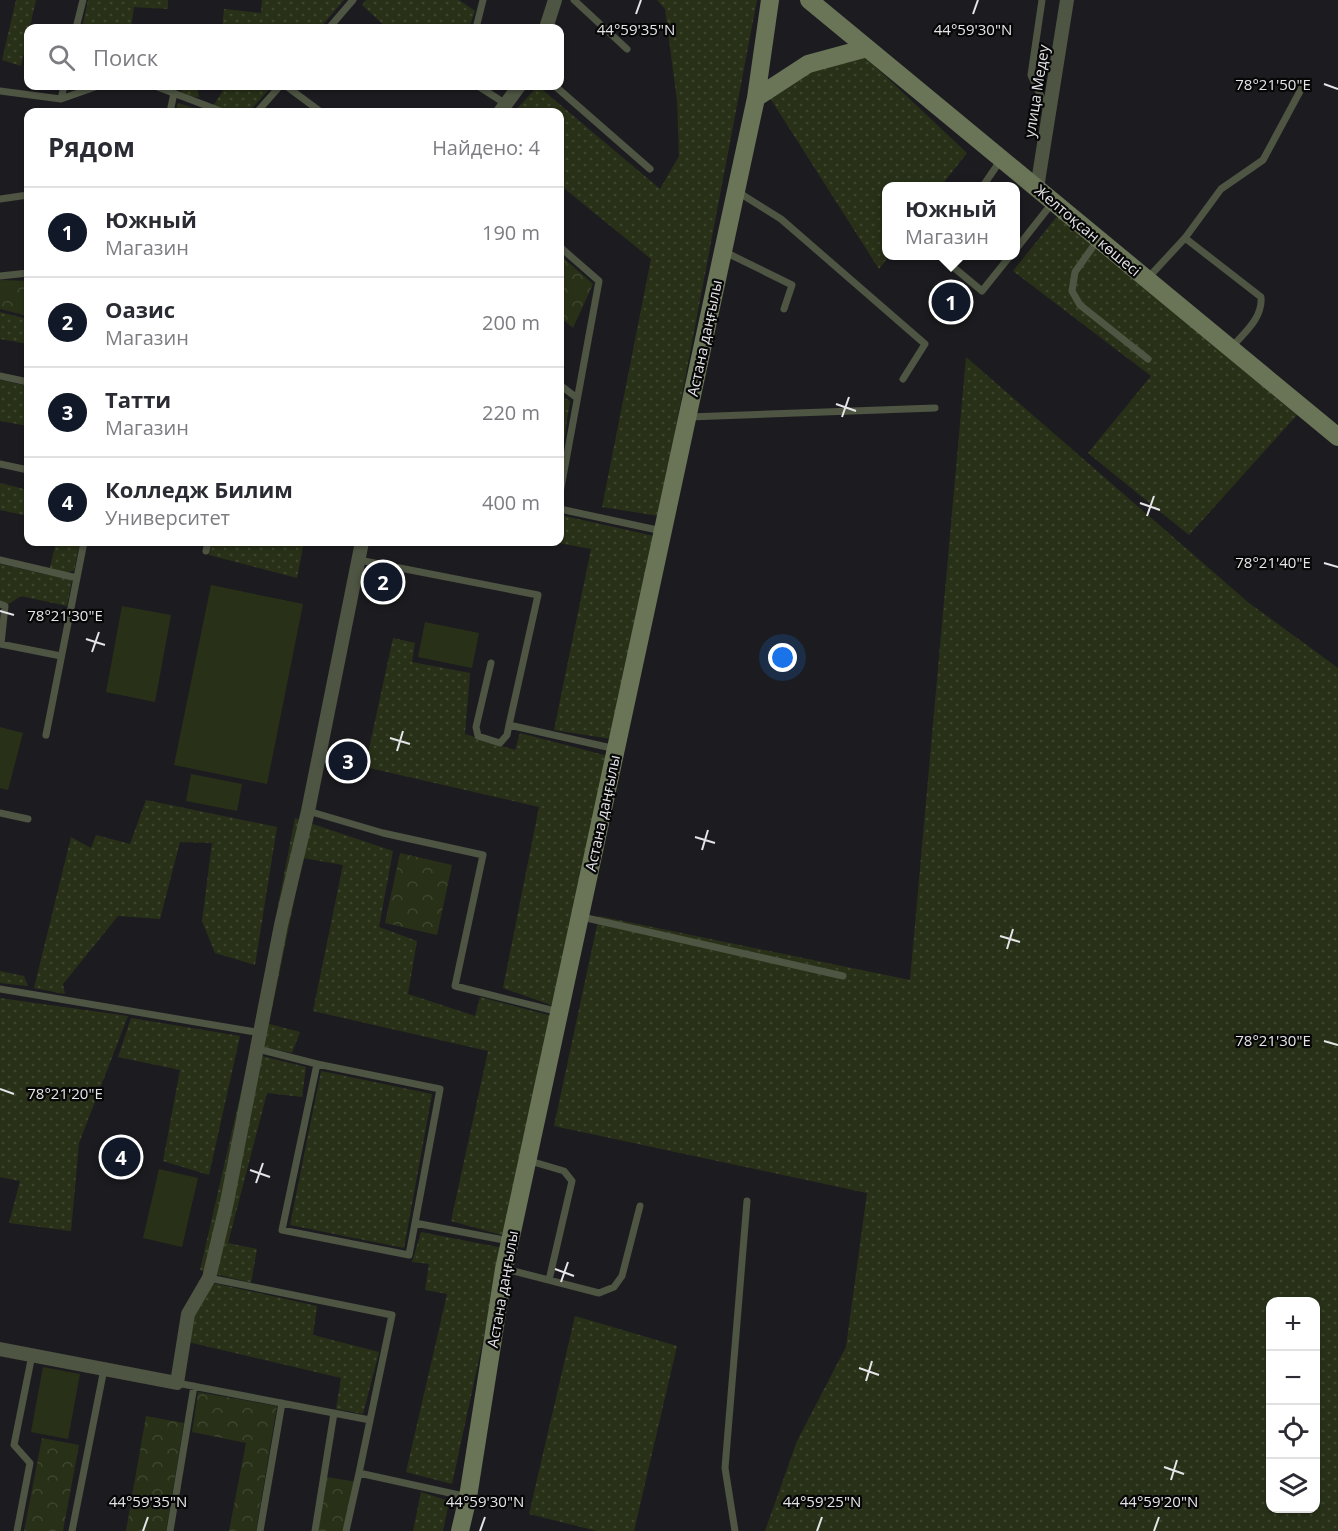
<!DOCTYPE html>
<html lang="ru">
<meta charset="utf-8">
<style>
body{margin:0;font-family:"Open Sans",sans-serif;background:#f2f2f3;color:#2b2b33}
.controls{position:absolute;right:18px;bottom:18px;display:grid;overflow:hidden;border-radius:12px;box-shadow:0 2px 4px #0004}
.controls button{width:54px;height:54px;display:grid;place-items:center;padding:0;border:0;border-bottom:2px solid #e1e1e2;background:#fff;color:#2b2b33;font:30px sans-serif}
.you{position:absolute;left:783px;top:658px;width:21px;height:21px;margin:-15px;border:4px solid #fff;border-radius:50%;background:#1a73e8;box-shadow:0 0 0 9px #1a73e833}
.badge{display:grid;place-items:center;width:39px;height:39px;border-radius:50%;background:#111827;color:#fff;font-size:20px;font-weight:700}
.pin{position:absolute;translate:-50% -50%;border:3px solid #fff;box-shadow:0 2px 6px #0006}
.popup{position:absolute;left:882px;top:182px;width:138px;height:78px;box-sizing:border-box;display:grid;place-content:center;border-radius:12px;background:#fff;filter:drop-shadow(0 2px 4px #0005);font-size:20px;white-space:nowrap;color:#7c7c81}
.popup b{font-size:22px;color:#2b2b33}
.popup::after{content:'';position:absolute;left:50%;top:100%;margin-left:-12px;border:12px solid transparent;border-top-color:#fff}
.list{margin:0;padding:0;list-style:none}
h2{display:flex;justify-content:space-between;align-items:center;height:78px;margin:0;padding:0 24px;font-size:26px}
h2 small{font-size:20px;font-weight:400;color:#7c7c81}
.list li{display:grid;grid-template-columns:39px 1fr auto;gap:18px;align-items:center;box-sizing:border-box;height:90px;padding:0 24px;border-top:2px solid #e1e1e2}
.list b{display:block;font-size:22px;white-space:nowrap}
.list p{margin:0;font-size:20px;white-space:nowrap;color:#7c7c81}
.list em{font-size:20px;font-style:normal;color:#7c7c81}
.icon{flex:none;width:33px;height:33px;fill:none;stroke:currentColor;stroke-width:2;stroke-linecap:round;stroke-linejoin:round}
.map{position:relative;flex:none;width:1338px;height:1531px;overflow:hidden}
.search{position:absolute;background:#fff;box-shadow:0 2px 4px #0004;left:24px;top:24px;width:540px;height:66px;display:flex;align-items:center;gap:15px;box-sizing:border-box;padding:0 21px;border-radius:12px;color:#7c7c81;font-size:22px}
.panel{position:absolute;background:#fff;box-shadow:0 2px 4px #0004;left:24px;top:108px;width:540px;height:438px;border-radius:12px}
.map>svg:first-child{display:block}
.grass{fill:url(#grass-dots);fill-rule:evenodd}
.park{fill:url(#park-crowns)}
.garden{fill:#283118}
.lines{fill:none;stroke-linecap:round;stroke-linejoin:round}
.lane{stroke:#4e5543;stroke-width:7}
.street{stroke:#4e5543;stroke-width:14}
.secondary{stroke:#6a7558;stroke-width:18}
.ticks{fill:none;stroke:#e5e5e8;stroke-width:2}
.labels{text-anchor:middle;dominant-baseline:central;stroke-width:4.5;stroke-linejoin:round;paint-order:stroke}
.street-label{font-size:15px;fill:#e5e5e8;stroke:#070708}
.ticks-label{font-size:15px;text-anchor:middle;fill:#e5e5e8;stroke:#070708;stroke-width:4.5;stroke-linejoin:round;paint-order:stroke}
</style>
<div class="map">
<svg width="1338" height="1531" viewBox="0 0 1338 1531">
<defs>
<pattern id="grass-dots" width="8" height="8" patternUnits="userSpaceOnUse" patternTransform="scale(1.5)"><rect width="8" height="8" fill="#283118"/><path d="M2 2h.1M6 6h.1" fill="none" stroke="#3d452e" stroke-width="1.8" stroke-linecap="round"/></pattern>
<pattern id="park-crowns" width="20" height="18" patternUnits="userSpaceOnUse" patternTransform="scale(1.5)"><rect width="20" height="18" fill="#283118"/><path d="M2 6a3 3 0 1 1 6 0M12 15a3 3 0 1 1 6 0" fill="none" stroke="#3d452e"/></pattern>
</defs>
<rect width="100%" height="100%" fill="#1c1c20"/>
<path class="grass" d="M 16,0 L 36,0 L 21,66 L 2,60 Z
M 88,0 L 168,0 L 168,9 L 134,7 L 131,28 L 82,28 Z
M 262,0 L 344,0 L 320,28 L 222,28 L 224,9 L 261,13 Z
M 366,0 L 459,0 L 475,11 L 469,28 L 387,28 L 362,5 Z
M 657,0 L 757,0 L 659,516 L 602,507 L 651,259 L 560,185 L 560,112 L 514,112 L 538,86 L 660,189 L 679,156 L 677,101 L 665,9 Z
M 862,54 L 967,153 L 941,186 L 886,186 L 886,256 L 889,256 L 879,269 L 770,98 L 811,69 Z
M 182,86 L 197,86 L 199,97 L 180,96 Z
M 226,86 L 272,86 L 249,112 L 235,112 L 213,106 Z
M 178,103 L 206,112 L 176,112 Z
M 1058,215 L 1297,415 L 1189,535 L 1088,453 L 1151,376 L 1013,271 Z
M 0,312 L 28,319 L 28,344 L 0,339 Z
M 966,357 L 1249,603 L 1338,668 L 1338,1531 L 765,1531 L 797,1441 L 846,1347 L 867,1193 L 554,1126 L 599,916 L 910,980 ZM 1270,1302 L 1316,1302 L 1316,1508 L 1270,1508 Z
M 0,380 L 28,386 L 28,426 L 0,421 Z
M 563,397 L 570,401 L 560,468 L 560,401 Z
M 0,483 L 28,490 L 28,516 L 0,510 Z
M 560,515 L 654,536 L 611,739 L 554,730 L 591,549 L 554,542 L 560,542 Z
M 56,542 L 80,542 L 74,571 L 51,575 L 72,580 L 67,606 L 21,596 L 9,604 L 0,601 L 0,564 L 48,575 Z
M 212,542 L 304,542 L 297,578 L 209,555 Z
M 393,638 L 415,643 L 412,662 L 470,673 L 465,734 L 515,750 L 520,733 L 608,756 L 554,1006 L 503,988 L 539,807 L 365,767 Z
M 146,800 L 277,827 L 255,965 L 215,953 L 202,921 L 212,843 L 180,842 L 160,919 L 118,916 L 63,984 L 65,994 L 34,988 L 71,837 L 91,848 L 96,835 L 130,844 Z
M 295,818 L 393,851 L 379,927 L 417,941 L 408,994 L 475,1016 L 480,997 L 552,1016 L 505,1236 L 451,1221 L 488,1051 L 313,1011 L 343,865 L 303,858 L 269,1024 L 300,1032 L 292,1053 L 251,1044 Z
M 0,971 L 24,976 L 28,986 L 0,983 Z
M 0,998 L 128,1016 L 79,1143 L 71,1231 L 9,1223 L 20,1181 L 0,1177 Z
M 131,1018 L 240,1036 L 209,1175 L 163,1161 L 180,1070 L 118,1057 Z
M 250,1053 L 306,1067 L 302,1097 L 267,1093 L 228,1243 L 257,1249 L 251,1283 L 200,1270 Z
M 321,1071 L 432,1094 L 404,1248 L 290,1225 Z
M 421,1232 L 503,1248 L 452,1484 L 406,1472 L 447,1294 L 425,1290 L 429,1264 L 412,1262 Z
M 199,1280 L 317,1306 L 313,1335 L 379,1352 L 363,1414 L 336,1409 L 341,1378 L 188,1342 Z
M 575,1316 L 677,1346 L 634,1531 L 597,1531 L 529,1514 Z
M 421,1492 L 449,1501 L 443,1531 L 413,1531 Z"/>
<path class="park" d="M 560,255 L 593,284 L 573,328 L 560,317 Z
M 0,280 L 28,281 L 28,316 L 0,309 Z
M 400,853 L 452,865 L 437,935 L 385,923 Z
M 198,1392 L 277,1406 L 256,1531 L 229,1531 L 246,1443 L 192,1432 Z
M 146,1416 L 184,1423 L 166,1531 L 126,1531 Z
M 42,1438 L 79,1445 L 63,1531 L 24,1531 Z
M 326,1477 L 357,1482 L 345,1531 L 318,1531 Z"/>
<path class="garden" d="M 211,585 L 303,604 L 267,784 L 174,765 Z
M 122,606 L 171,615 L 155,702 L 106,692 Z
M 425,622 L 479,633 L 472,668 L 418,657 Z
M 0,727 L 23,733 L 8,790 L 0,788 Z
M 191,774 L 242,784 L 237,811 L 186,801 Z
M 159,1169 L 198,1178 L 182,1247 L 143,1238 Z
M 43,1367 L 80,1374 L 68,1439 L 31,1432 Z"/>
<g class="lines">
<path class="lane" d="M 574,0 L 627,49
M 1042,0 L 1031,75 L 1048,112
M 76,28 L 83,0
M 329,28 L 353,0
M 476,28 L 483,0
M 155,86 L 223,112
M 286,86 L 321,112
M 478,86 L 506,104
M 555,86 L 650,169
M 0,91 L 61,99 L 98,86
M 61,99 L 64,86
M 170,112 L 174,93
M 257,112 L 280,86
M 983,186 L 1000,161
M 738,192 L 781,219 L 925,344 L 903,379
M 0,199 L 28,195
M 1185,238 L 1261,297 C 1263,318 1244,333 1231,348
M 1097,241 L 1075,272 L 1072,291 L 1080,305 L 1148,359
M 560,247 L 599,281 L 560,493
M 1016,249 L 1053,202
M 725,252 L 792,285 L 784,309
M 940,256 L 982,291 L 1010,256
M 0,276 L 28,273
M 1147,279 L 1185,238 L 1221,189 L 1263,160 L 1305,82
M 0,376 L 28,382
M 560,385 L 577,398
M 689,417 L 935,408
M 0,464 L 28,470
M 560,509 L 662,531
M 206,551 L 208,542
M 0,560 L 77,578
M 359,560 L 538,595 L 509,725 L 616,749
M 0,604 L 5,606 L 1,644
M 0,644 L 61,656
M 491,663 L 476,727 L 478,736 L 500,743 L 507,735 L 509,725
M 46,735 L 84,542
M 308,811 L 383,833 L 483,855 L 455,986 L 559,1012
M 0,813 L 28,819
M 582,917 L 843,976
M 0,989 L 261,1033
M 258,1049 L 317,1064 L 282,1230 L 409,1255 L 415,1223 L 509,1241
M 317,1064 L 440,1089 L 415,1223
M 530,1161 L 564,1171 L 572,1181 L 549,1280
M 506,1269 L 599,1293 L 614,1287 L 622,1276 L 640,1206
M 209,1278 L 392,1315 L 359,1473
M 177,1383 L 370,1420
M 17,1531 L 30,1463 L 14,1445 L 32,1355
M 72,1531 L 104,1369
M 170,1531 L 194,1386
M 260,1531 L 282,1403
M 315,1531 L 334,1413
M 346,1531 L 359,1473 L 468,1497
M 735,1531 L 725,1468 L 747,1201"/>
<path class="street" d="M 546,28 L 555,0
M 500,112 L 519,86
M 1037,188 L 1067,0
M 0,1349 L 177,1383 L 188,1314 L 209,1278 L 227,1202 L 281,925 L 308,811 L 362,542"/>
<path class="secondary" d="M 809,0 L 1338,437
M 756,98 L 808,64 L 867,48
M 460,1531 L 468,1497 L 504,1269 L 756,98 L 770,0"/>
</g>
<path class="ticks" d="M 636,14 L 641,0M 973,14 L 978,0M 1324,84 L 1338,89M 836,404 L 856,411M 842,417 L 849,397M 1140,503 L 1160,510M 1147,516 L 1154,496M 1324,563 L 1338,567M 0,611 L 14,615M 86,639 L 105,645M 92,652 L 99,632M 390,738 L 410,744M 397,751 L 403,731M 695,837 L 715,843M 702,850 L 708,830M 1000,936 L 1020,942M 1007,949 L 1013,929M 1324,1041 L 1338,1045M 0,1089 L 14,1094M 250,1170 L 270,1177M 256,1183 L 263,1163M 555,1269 L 574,1276M 561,1282 L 568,1262M 859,1368 L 879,1375M 866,1381 L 872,1361M 1164,1467 L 1184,1474M 1171,1480 L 1177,1460M 143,1531 L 148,1517M 480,1531 L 485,1517M 817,1531 L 822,1517M 1154,1531 L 1159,1517"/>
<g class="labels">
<g class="street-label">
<text transform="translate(1036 91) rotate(-81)">улица Медеу</text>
<text transform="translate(1088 230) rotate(40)">Желтоқсан көшесі</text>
<text transform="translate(704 338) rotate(-78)">Астана даңғылы</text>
<text transform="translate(602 813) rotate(-78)">Астана даңғылы</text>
<text transform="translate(502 1289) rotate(-80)">Астана даңғылы</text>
</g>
</g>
<g class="ticks-label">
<text x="636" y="35">44°59'35"N</text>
<text x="973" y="35">44°59'30"N</text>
<text x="1273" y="90">78°21'50"E</text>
<text x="1273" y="568">78°21'40"E</text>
<text x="65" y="621">78°21'30"E</text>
<text x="1273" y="1046">78°21'30"E</text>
<text x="65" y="1099">78°21'20"E</text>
<text x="822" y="1507">44°59'25"N</text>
<text x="1159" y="1507">44°59'20"N</text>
<text x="148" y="1507">44°59'35"N</text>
<text x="485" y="1507">44°59'30"N</text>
</g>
</svg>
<div class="controls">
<button>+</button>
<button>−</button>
<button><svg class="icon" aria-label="locate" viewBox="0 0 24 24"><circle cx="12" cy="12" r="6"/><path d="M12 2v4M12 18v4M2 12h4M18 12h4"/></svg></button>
<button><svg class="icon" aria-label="layers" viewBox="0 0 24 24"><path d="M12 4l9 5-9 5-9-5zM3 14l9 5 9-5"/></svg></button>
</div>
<div class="you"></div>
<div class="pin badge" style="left:951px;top:302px">1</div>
<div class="popup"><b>Южный</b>Магазин</div>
<div class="pin badge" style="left:383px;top:582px">2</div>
<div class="pin badge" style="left:348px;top:761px">3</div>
<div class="pin badge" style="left:121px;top:1157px">4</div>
<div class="search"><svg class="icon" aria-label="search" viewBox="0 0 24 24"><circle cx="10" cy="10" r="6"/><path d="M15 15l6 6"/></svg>Поиск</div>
<section class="panel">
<h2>Рядом<small>Найдено: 4</small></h2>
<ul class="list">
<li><span class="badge">1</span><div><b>Южный</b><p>Магазин</p></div><em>190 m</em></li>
<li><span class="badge">2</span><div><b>Оазис</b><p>Магазин</p></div><em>200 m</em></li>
<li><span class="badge">3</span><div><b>Татти</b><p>Магазин</p></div><em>220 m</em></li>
<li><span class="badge">4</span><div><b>Колледж Билим</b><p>Университет</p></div><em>400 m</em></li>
</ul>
</section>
</div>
